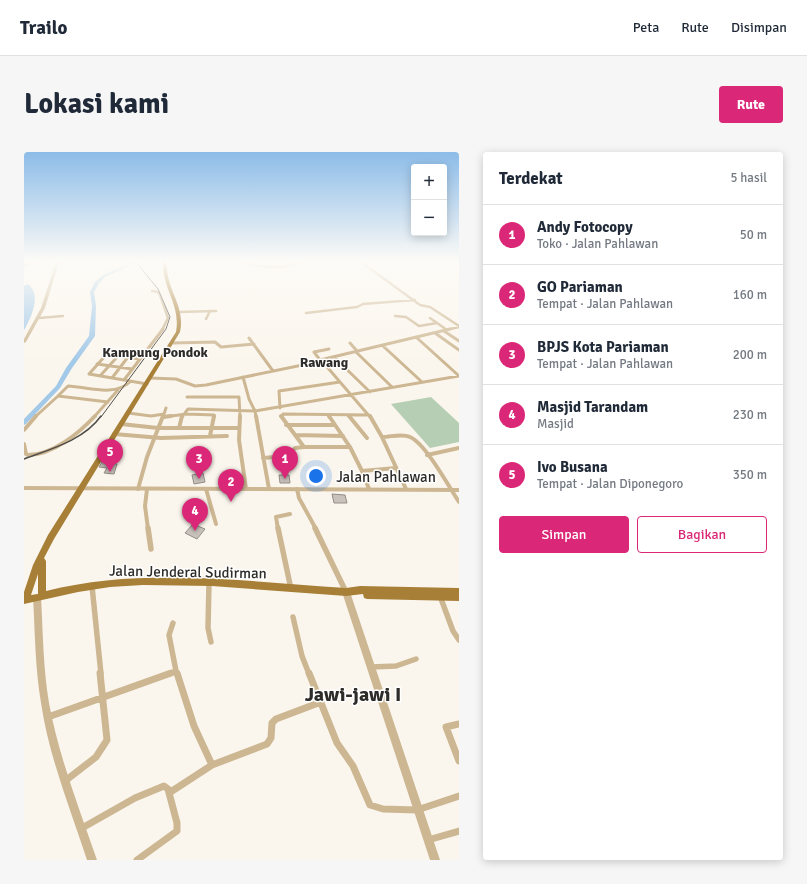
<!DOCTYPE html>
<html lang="id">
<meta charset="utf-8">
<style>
body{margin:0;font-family:Signika,sans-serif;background:#f6f6f7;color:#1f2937}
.controls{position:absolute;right:12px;top:12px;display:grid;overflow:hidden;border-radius:4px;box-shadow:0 2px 10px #0003}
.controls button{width:36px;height:36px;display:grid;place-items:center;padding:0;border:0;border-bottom:1px solid #e0e1e3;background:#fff;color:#1f2937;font:20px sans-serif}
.you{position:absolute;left:292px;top:324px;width:14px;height:14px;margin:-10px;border:3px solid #fff;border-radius:50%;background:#1a73e8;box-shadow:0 0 0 6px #1a73e833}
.badge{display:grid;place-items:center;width:26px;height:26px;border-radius:50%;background:#db2777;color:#fff;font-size:13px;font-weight:700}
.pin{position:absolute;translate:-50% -33px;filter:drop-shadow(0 1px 2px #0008)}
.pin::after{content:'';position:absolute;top:21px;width:14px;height:12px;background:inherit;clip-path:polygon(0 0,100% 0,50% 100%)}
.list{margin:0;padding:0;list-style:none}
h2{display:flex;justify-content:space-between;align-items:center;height:52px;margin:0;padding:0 16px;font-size:17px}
h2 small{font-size:13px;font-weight:400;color:#747a83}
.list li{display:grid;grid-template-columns:26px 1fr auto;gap:12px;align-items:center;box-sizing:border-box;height:60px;padding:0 16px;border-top:1px solid #e0e1e3}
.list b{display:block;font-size:15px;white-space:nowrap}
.list p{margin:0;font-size:13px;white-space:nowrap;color:#747a83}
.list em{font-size:13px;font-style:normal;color:#747a83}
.actions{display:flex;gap:8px;padding:12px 16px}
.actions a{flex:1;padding:9px 0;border:1px solid #db2777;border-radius:4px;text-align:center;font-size:14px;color:#db2777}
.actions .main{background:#db2777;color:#fff}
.map{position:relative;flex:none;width:435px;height:708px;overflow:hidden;border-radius:4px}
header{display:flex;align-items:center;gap:24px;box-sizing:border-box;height:56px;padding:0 20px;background:#fff;border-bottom:1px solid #e0e1e3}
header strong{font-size:19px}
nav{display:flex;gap:22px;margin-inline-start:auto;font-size:14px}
.intro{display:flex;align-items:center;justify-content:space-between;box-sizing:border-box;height:96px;padding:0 24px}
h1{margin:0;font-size:28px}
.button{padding:10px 18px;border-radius:4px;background:#db2777;color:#fff;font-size:14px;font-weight:700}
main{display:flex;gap:24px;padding:0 24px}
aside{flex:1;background:#fff;border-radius:4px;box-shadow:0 2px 10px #0003}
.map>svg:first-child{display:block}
.green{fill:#b6ceb3}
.water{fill:#a2c9e8}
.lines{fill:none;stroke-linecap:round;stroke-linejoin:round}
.river{fill:#a2c9e8;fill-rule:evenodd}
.building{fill:#c9c1bb;stroke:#948c86}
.minor-far4{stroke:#cdb793;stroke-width:2.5}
.minor-far3{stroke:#cdb793;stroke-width:3}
.minor-far2{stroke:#cdb793;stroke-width:4}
.minor-far1{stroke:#cdb793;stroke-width:5.5}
.minor{stroke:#cdb793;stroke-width:7}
.tertiary{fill:#cdb793;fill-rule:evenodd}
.primary{fill:#a77f37;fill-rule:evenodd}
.rail-far1{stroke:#524f4b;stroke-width:1}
.rail{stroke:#524f4b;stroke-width:1.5}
.labels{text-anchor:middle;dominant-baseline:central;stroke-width:3;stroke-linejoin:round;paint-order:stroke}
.far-quarter-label{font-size:14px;font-weight:bold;fill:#2e2c29;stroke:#fff}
.street-label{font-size:15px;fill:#2e2c29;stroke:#fff}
.near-quarter-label{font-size:20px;font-weight:bold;fill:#2e2c29;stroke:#fff}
</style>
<header>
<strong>Trailo</strong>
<nav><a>Peta</a><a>Rute</a><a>Disimpan</a></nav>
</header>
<div class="intro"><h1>Lokasi kami</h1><a class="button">Rute</a></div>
<main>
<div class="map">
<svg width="435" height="708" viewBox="0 0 435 708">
<rect width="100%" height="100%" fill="#fbf6ed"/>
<path class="green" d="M 407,245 L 435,271 L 435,290 L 406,296 L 367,252 Z"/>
<path class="water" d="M 4,132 C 18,143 7,166 0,178 L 0,134 Z"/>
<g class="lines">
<path class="river" d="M 108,110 L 114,110 L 81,125 L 75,131 L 70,140 L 72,154 L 71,184 L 48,216 L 36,236 L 2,272 L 0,273 L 0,267 L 32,234 L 42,216 L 65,184 L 68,154 L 66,140 L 71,130 L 79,123 Z"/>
</g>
<path class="building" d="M 78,310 L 93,312 L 90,322 L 80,321 L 83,316 L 75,315 Z
M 179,321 L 181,330 L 170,332 L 168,323 Z
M 255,323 L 265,323 L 266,331 L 256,331 Z
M 308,342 L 321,343 L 323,351 L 310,351 Z
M 169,372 L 181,377 L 173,387 L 161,381 Z"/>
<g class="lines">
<path class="minor-far4" d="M 217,110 C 241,116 254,118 278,110
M 337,110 L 396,153 L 406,155 L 435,174
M 0,114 L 10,110
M 128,139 L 134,140 L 136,143 L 144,166 L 138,178
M 154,160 L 192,159
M 282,161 L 333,155 L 339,152 L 391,148
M 371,164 L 382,165 L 395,174 L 413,171
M 15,166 L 39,164
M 406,166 L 423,178
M 182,167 L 186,159
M 422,178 L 435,175"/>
<path class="minor-far3" d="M 420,179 L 435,189
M 411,181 L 435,198
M 392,185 L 435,224
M 225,186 L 249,219
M 148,191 L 191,190 L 197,195 L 230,192
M 326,191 L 333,199
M 359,194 L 398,230
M 332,200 L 368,235
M 310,205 L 346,240
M 296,208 L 290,200 L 305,197
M 298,209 L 346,265
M 73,212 L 108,217
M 76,224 L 94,204
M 219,225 L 225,247 L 231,259
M 88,226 L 104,205
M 126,226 L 152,227 L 171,234 L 182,233 L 298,209 L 296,208 L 426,177
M 100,228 L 65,222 L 82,203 L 116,207
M 123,232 L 100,228 L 139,177
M 163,245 L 215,245 L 216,265
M 84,250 L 34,244 L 44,234 C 65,235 89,245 106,230
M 256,256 L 255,239 L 316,230
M 104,261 L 127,264 L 140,262
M 304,263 L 305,265
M 324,263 L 326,265
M 11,265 L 34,244
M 70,265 L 94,238
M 139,265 L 163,262 L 190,263 L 190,265
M 139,265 L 142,256
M 158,265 L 164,257 L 231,259
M 232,265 L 231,259 L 435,224
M 258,265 L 259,262 L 345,263"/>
<path class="minor-far2" d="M 216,264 L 215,288 L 222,337
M 232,264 L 245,337
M 257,264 L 280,295 L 326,295 L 305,264
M 325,264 L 343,286
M 346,264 L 358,285 L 382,337
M 139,265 L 147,264
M 97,272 L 134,276 L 214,276
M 262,273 L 310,273
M 155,276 L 158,264
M 0,278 L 12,264
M 90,282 L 137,286 L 203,284
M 271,283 L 319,284
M 186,284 L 190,264
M 358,285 C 367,285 378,281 386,285 C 402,292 425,335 435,350
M 0,292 L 2,302 L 4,303 C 29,303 55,281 71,264
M 326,295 L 338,319 L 372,316
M 403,303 L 435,296
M 239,306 L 264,304 L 271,296 L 280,295
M 338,319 L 345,337
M 114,337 L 123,305 L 139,264
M 123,337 L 121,354 L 124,377
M 182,337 L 192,372
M 273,337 L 275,346 L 292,377
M 254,377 L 252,365 L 266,362"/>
<path class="minor-far1" d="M 124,376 L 127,397
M 254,376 L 267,437
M 291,376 L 322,440
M 185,431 L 184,476 L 187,490
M 68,434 L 77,522
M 416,444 L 429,479 L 435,488
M 269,465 L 278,504 L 285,522
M 149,471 L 145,483 L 152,519
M 347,515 L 372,514 L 392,507
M 145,522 L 152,519 L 153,522"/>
<path class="minor" d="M 285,521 L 313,591 L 329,614 L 346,653 L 359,657 L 393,658 L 435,644
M 24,565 L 147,521
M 435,572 L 422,575 L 435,609
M 188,613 L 243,592 L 247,586 L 248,571 L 252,567 L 297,550
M 41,629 L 72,605 L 83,588 L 76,521
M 145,641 L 188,613 L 170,574 L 153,521
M 58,676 L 111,646 L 140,634 L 144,637 L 153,671 L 153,679 L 113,708
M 404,688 L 435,679"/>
<path class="tertiary" d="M 32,110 L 35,110 L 21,156 L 2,190 L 0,191 L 0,187 L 17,156 Z
M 0,334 L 435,336 L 435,340 L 0,338 Z
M 322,437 L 325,438 L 326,440 L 416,708 L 406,708 L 318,440 L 319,438 Z
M 13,442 L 16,443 L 17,445 C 19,480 19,516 25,551 C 35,605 55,656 73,708 L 63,708 C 46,656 25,605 17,551 C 11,516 11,480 9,445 L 10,443 Z"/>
<path class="primary" d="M 139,110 L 143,110 C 141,137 162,153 156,180 L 30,387 L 20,406 L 22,409 L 22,439 C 120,414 223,430 322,436 L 336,434 L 435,436 L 435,449 L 343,447 L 340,446 L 339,442 L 322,444 L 188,434 L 119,433 L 86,435 L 54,440 L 0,452 L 0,440 L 9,413 L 24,383 L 152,180 C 157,153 138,137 139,110 ZM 14,422 L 14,442 L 7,443 Z"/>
<path class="rail-far1" d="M 77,265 L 142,177 L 146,165 L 134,137 L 112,110"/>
<path class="rail" d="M 0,307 C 27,297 60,288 77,264"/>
</g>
<linearGradient id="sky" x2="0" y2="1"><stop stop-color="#8cbce8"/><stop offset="0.52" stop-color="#fdfbf7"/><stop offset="1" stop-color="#fdfbf7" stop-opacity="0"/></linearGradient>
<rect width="435" height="210" fill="url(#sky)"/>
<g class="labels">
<g class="far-quarter-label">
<text x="131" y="200">Kampung Pondok</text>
<text x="300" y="210">Rawang</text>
</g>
<g class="street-label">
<text x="362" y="325">Jalan Pahlawan</text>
<text transform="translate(164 420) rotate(1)">Jalan Jenderal Sudirman</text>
</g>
<g class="near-quarter-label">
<text x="329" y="542">Jawi-jawi I</text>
</g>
</g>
</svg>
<div class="controls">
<button>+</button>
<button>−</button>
</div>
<div class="you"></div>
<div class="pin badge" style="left:261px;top:327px">1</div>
<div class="pin badge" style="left:207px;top:350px">2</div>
<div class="pin badge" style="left:175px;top:327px">3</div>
<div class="pin badge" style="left:171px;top:379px">4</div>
<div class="pin badge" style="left:86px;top:320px">5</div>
</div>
<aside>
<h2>Terdekat<small>5 hasil</small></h2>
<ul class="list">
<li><span class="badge">1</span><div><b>Andy Fotocopy</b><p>Toko · Jalan Pahlawan</p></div><em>50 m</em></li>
<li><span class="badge">2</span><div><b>GO Pariaman</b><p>Tempat · Jalan Pahlawan</p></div><em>160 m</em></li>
<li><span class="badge">3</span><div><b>BPJS Kota Pariaman</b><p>Tempat · Jalan Pahlawan</p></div><em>200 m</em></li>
<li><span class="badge">4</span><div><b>Masjid Tarandam</b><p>Masjid</p></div><em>230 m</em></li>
<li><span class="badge">5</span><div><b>Ivo Busana</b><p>Tempat · Jalan Diponegoro</p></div><em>350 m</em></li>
</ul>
<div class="actions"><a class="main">Simpan</a><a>Bagikan</a></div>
</aside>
</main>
